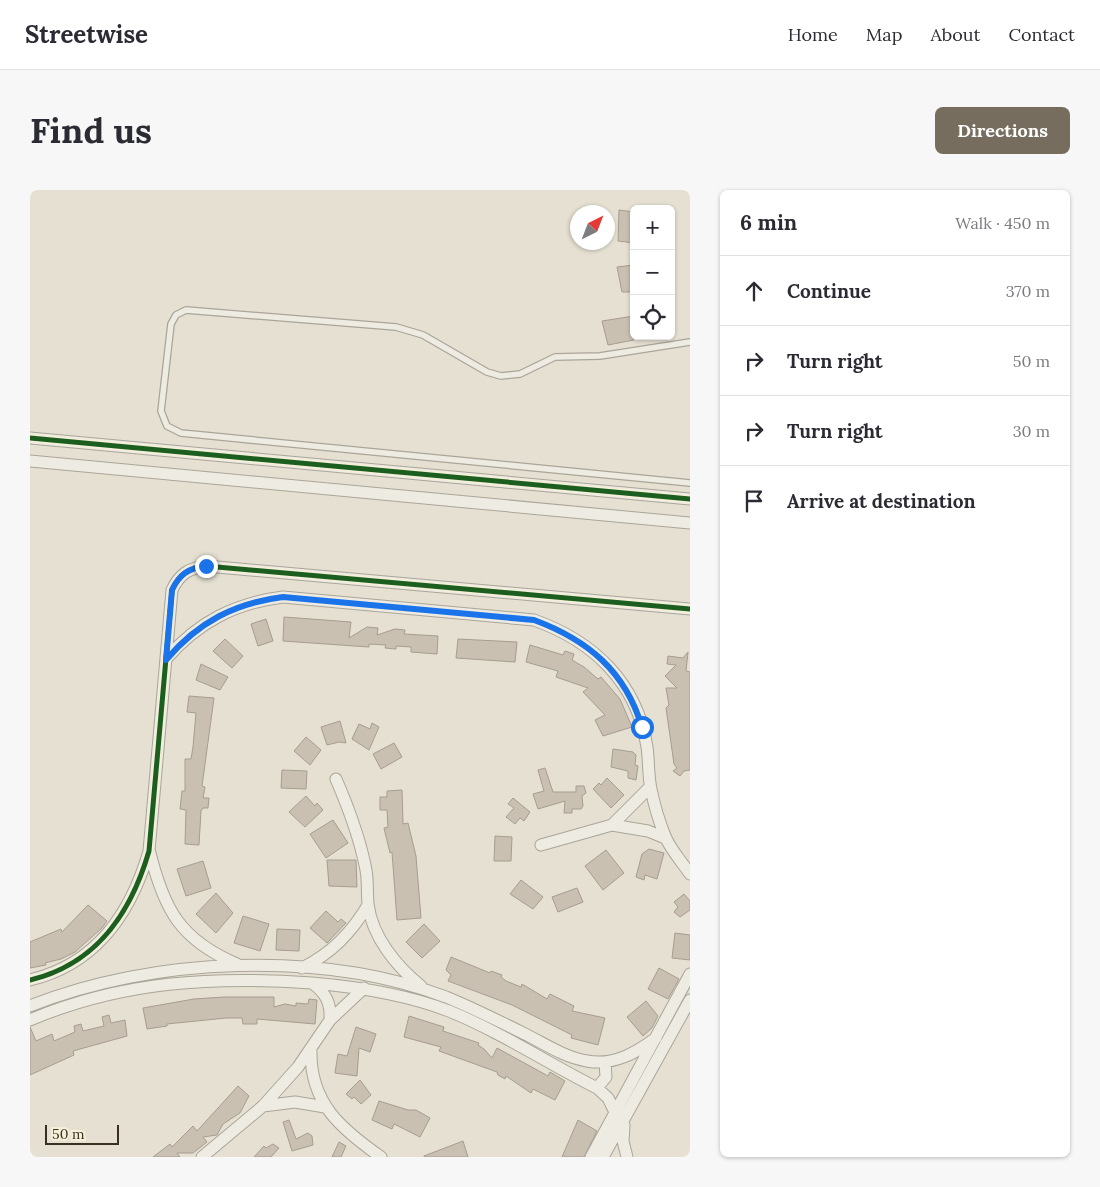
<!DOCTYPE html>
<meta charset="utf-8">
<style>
body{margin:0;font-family:Lora,serif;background:#f7f7f7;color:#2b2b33}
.controls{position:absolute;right:15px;top:15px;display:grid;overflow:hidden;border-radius:8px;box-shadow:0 1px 4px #0004}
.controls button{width:45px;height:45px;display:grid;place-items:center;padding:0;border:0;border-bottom:1px solid #e1e1e2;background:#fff;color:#2b2b33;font:25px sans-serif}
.compass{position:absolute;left:540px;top:15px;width:45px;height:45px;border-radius:50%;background:#fff;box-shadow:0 1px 4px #0004;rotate:42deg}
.scale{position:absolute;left:15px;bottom:12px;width:74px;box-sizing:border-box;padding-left:5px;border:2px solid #3a2f21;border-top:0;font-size:14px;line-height:18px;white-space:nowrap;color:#3a2f21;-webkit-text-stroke:4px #f5efd8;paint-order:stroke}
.stop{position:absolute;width:15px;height:15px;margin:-11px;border:4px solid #1a73e8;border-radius:50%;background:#fff}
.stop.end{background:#1a73e8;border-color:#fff;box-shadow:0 1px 5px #0008}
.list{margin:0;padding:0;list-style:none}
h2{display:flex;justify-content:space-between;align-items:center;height:65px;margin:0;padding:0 20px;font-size:21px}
h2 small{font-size:16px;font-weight:400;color:#7c7c81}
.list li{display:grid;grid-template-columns:32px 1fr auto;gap:15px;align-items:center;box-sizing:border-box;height:70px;padding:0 20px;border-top:1px solid #e1e1e2}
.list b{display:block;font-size:19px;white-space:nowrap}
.list em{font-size:16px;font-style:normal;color:#7c7c81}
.icon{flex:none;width:28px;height:28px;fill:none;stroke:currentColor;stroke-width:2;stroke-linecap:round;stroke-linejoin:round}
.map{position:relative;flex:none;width:660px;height:967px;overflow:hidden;border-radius:8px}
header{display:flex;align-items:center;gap:30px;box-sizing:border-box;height:70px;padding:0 25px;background:#fff;border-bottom:1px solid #e1e1e2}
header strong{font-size:24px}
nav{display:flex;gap:28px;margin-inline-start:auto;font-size:18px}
.intro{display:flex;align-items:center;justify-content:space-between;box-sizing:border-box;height:120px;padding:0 30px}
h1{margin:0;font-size:35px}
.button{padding:12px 22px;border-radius:8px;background:#766d5f;color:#fff;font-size:18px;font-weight:700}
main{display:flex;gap:30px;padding:0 30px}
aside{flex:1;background:#fff;border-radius:8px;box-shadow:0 1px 4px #0004}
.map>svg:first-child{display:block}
.building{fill:#c9c0b2;stroke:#a69d90}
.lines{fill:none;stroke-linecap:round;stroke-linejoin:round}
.service-casing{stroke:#aaa599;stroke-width:8}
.minor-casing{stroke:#aaa599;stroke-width:13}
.service{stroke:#eeebe2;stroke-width:5.5}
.minor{stroke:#eeebe2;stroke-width:11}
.cycleway-casing{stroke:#f5efd8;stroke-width:8}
.cycleway{stroke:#1b5e20;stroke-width:5}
.route{stroke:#1a73e8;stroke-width:6}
</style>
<header>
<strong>Streetwise</strong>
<nav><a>Home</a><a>Map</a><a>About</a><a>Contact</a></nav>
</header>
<div class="intro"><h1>Find us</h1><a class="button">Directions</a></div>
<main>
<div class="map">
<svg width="660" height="967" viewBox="0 0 660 967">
<rect width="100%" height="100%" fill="#e5e0d1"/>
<path class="building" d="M 589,20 L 604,22 L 604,53 L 588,51 Z
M 604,75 L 604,102 L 592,102 L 587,77 Z
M 604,126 L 604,150 L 578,155 L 572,131 Z
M 254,427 L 321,432 L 319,448 L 337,437 L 348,438 L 347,445 L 365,439 L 375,440 L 374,444 L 408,446 L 407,464 L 381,462 L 381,457 L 366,456 L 366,459 L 355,458 L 356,455 L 339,454 L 339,457 L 253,451 Z
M 236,429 L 243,451 L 228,456 L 221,434 Z
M 195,449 L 213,466 L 202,478 L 183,461 Z
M 428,449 L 487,452 L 485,472 L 426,468 Z
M 500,455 L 533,465 L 535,461 L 544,464 L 542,470 L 554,477 L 568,489 L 571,487 L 590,509 L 602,537 L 573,546 L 565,530 L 575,525 L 553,502 L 558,498 L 526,487 L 528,481 L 496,472 Z
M 658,462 L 656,481 L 660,482 L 660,580 L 654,581 L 650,586 L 643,581 L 647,578 L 644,574 L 636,518 L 639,515 L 636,498 L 647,498 L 635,486 L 646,475 L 637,474 L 638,466 L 653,468 Z
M 171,474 L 198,487 L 190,500 L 166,490 Z
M 159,506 L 184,508 L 172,596 L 175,597 L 173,608 L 179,608 L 178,618 L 173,618 L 171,621 L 169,655 L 155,654 L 156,620 L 150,619 L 152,601 L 155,601 L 155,569 L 161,569 L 163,557 L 166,523 L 157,522 Z
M 310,531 L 316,553 L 309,552 L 297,555 L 291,537 Z
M 342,533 L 349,537 L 339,560 L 322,549 L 329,534 L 340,539 Z
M 276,547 L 291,560 L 280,575 L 264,561 Z
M 364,553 L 372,567 L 351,579 L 343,564 Z
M 583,559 L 603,562 L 606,565 L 605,575 L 608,576 L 606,590 L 598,588 L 598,581 L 581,577 Z
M 515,578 L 523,602 L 546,602 L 546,596 L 554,596 L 556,603 L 552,606 L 553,616 L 551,619 L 542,619 L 542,623 L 534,623 L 535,611 L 508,619 L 503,604 L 514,601 L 508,580 Z
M 252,580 L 277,581 L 276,599 L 251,598 Z
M 577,588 L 594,605 L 581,618 L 563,599 L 569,593 L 571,595 Z
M 372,600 L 373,634 L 378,633 L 386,666 L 391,728 L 367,730 L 362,662 L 360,663 L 354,638 L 358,637 L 357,620 L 350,620 L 350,607 L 357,607 L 357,601 Z
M 276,606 L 285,616 L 287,613 L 293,620 L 275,637 L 259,622 Z
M 483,608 L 500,622 L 494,631 L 490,628 L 485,634 L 476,627 L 484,618 L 478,614 Z
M 303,630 L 318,653 L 296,668 L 280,644 Z
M 465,646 L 482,647 L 481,671 L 464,671 Z
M 619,659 L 634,663 L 627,689 L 615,685 L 614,690 L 606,687 L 612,664 Z
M 576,660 L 594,683 L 573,700 L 555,676 Z
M 297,670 L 326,670 L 327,697 L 299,696 Z
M 173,671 L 181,698 L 156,706 L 147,679 Z
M 491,690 L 513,707 L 503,719 L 480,704 Z
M 547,698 L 553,712 L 528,722 L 522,707 Z
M 186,703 L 203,723 L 186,743 L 166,724 Z
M 654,704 L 660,711 L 660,720 L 650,727 L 644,722 L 648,717 L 644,712 Z
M 58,715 L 77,731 L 72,738 L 45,762 L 31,769 L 15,773 L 16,775 L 0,778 L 0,752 L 31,739 L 32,742 Z
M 296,721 L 308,732 L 311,729 L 316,733 L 297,753 L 280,738 Z
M 213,726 L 239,734 L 230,761 L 204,753 Z
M 394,734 L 410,751 L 392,768 L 376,752 Z
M 247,739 L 270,740 L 269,761 L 246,760 Z
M 645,743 L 660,745 L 660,770 L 642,768 Z
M 421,767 L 460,783 L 461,781 L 472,785 L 471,787 L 476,791 L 491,797 L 492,794 L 517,809 L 520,804 L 544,816 L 542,821 L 575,828 L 568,855 L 541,848 L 542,845 L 482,815 L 418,791 L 421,785 L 416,780 Z
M 629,778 L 649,789 L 638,809 L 618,799 Z
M 194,807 L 244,807 L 244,817 L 255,814 L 266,816 L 266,813 L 278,814 L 279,809 L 287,810 L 285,834 L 227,829 L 227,834 L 213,834 L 212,828 L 196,828 L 137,834 L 137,836 L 117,839 L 113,818 L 164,809 Z
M 616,811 L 628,826 L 622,838 L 613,846 L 597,827 Z
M 79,825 L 81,833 L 95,830 L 97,846 L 43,861 L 44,865 L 0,885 L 0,837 L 6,851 L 22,844 L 24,851 L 45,842 L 44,836 L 51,834 L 53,841 L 74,836 L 72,827 Z
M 379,826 L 414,837 L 413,841 L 449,853 L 448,855 L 454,859 L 462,868 L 467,858 L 518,886 L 520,882 L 535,891 L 525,910 L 503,899 L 501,903 L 476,886 L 475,889 L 468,885 L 467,882 L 409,861 L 411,857 L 374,847 Z
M 326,837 L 346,844 L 340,862 L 329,858 L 327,886 L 305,883 L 308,864 L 317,866 Z
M 330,890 L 341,905 L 331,914 L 324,907 L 322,909 L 316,904 Z
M 208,896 L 219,906 L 210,923 L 193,934 L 187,945 L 173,947 L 177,952 L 163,963 L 147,963 L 150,967 L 123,967 L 140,954 L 142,957 L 163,936 L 167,941 Z
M 349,911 L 378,920 L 386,920 L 400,928 L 390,947 L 364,934 L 362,939 L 342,930 Z
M 259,930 L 266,949 L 278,943 L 282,946 L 283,955 L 262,961 L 253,932 Z
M 548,930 L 567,941 L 554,967 L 532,967 Z
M 433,951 L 438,967 L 394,967 L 394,966 Z
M 309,952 L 316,956 L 311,967 L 302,967 Z
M 243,954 L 249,958 L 241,967 L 224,967 L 234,956 L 236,958 Z"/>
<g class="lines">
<defs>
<path id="service" d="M 660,152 L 570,166 L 525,167 L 490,184 L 471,186 L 457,182 L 393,145 L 366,137 L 156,120 L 146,125 L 141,134 L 131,221 L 137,236 L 151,243 L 660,293"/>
<path id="minor" d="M 0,248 L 660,309
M 0,271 L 660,333
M 136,469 C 168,432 205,413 253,407 L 504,430 C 563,451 607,492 617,557 C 619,571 618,585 621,599 C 624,614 629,631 635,646 C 640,659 652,672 660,684
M 306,589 C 319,619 330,648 336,680 C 338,691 337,703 338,714 C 342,747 367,777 391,796
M 582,635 L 620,597
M 511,655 L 582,635 L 618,641 L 635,648
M 120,663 C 134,719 150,750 207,774
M 272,778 C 302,763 321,743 338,715
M 0,790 C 67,774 101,723 119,661 L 142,400 C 149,385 158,378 176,376 L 660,419
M 282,793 C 296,803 301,813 300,830
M 0,816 C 122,767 292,760 416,807 C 443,818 469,831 495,844 C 515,854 534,867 557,871 C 583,876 606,863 626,848
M 0,830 C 92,791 184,786 282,793 C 329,797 375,804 419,821 C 471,842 517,873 567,898 L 578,908 L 586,924
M 281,861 C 280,913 311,939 351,967
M 567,898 L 576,887 L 575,872
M 233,916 L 265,912 L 295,917
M 594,935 L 593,951 L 597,967
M 172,967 L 233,916 L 268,877 L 300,830 L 334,798
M 561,967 L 660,784
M 573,967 L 660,810"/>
</defs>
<use href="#service" class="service-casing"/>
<use href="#minor" class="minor-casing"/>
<use href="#service" class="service"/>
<use href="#minor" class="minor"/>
<defs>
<path id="cycleway" d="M 0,248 L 660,309
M 0,790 C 67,774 101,723 119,661 L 142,400 C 149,385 158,378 176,376 L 660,419"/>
</defs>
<use href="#cycleway" class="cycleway-casing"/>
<use href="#cycleway" class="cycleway"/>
</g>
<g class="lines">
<path class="route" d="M 176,376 C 158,378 149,385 142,400 L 136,470 C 168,432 205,413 253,407 L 504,430 C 558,450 595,481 612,537"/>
</g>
</svg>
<div class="controls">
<button>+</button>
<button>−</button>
<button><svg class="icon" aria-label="locate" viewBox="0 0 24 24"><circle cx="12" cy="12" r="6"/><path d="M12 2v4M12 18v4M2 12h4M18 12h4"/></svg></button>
</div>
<svg class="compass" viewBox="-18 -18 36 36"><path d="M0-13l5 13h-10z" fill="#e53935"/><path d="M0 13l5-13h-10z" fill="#7c7c81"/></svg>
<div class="scale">50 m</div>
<div class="stop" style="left:612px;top:537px"></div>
<div class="stop end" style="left:176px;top:376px"></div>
</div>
<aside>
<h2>6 min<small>Walk · 450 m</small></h2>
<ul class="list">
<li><svg class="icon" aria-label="ahead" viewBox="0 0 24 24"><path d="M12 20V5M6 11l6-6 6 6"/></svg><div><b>Continue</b></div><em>370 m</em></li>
<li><svg class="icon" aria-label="right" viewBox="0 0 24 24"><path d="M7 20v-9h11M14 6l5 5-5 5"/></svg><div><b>Turn right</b></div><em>50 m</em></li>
<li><svg class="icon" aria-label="right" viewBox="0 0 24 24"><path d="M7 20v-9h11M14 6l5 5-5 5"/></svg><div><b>Turn right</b></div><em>30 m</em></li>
<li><svg class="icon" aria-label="arrive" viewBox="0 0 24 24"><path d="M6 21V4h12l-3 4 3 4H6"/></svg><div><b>Arrive at destination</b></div></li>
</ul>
</aside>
</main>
